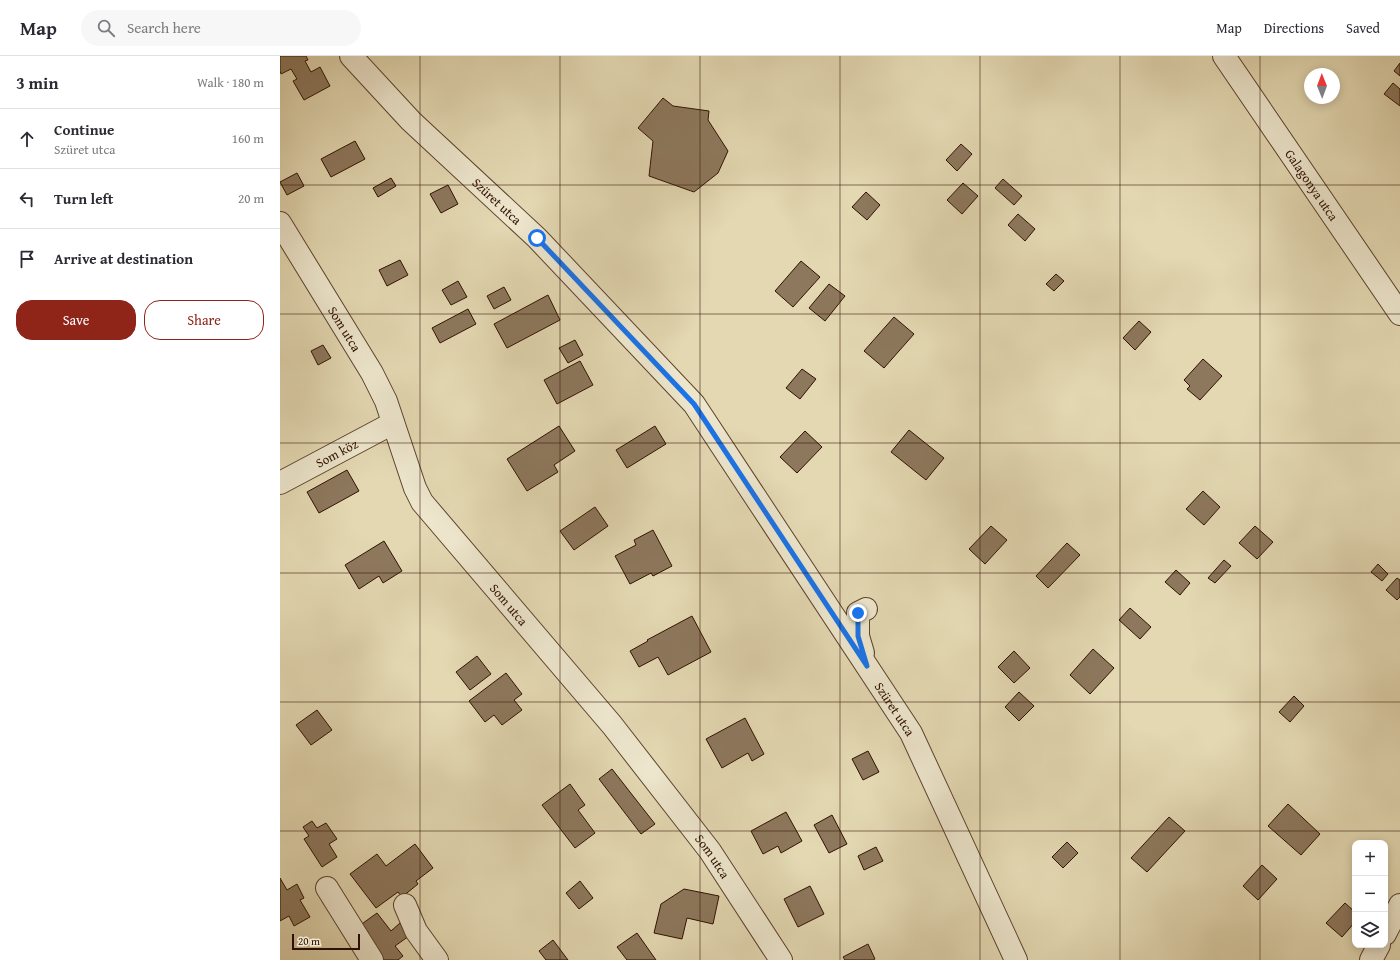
<!DOCTYPE html>
<meta charset="utf-8">
<style>
body{margin:0;font-family:"Gentium Book Plus",serif;background:#f7f7f7;color:#2b2b33}
.controls{position:absolute;right:12px;bottom:12px;display:grid;overflow:hidden;border-radius:8px;box-shadow:0 2px 10px #0003}
.controls button{width:36px;height:36px;display:grid;place-items:center;padding:0;border:0;border-bottom:1px solid #e1e1e2;background:#fff;color:#2b2b33;font:20px sans-serif}
.compass{position:absolute;left:1024px;top:12px;width:36px;height:36px;border-radius:50%;background:#fff;box-shadow:0 2px 10px #0003;rotate:359deg}
.scale{position:absolute;left:12px;bottom:10px;width:68px;box-sizing:border-box;padding-left:4px;border:2px solid #301101;border-top:0;font-size:11px;line-height:14px;white-space:nowrap;color:#301101;-webkit-text-stroke:3px #ede6cd;paint-order:stroke}
.stop{position:absolute;width:12px;height:12px;margin:-9px;border:3px solid #1a73e8;border-radius:50%;background:#fff}
.stop.end{background:#1a73e8;border-color:#fff;box-shadow:0 1px 4px #0008}
.list{margin:0;padding:0;list-style:none}
h2{display:flex;justify-content:space-between;align-items:center;height:52px;margin:0;padding:0 16px;font-size:17px}
h2 small{font-size:13px;font-weight:400;color:#7c7c81}
.list li{display:grid;grid-template-columns:26px 1fr auto;gap:12px;align-items:center;box-sizing:border-box;height:60px;padding:0 16px;border-top:1px solid #e1e1e2}
.list b{display:block;font-size:15px;white-space:nowrap}
.list p{margin:0;font-size:13px;white-space:nowrap;color:#7c7c81}
.list em{font-size:13px;font-style:normal;color:#7c7c81}
.actions{display:flex;gap:8px;padding:12px 16px}
.actions a{flex:1;padding:9px 0;border:1px solid #8f2418;border-radius:16px;text-align:center;font-size:14px;color:#8f2418}
.actions .main{background:#8f2418;color:#fff}
.icon{flex:none;width:22px;height:22px;fill:none;stroke:currentColor;stroke-width:2;stroke-linecap:round;stroke-linejoin:round}
.map{position:relative;flex:none;width:1120px;height:904px;overflow:hidden}
header{display:flex;align-items:center;gap:24px;box-sizing:border-box;height:56px;padding:0 20px;background:#fff;border-bottom:1px solid #e1e1e2}
header strong{font-size:19px}
nav{display:flex;gap:22px;margin-inline-start:auto;font-size:14px}
.search{width:280px;height:36px;background:#f7f7f7;display:flex;align-items:center;gap:10px;box-sizing:border-box;padding:0 14px;border-radius:22px;color:#7c7c81;font-size:15px}
main{display:flex}
aside{flex:1;background:#fff}
.map>svg:first-child{display:block}
.building{fill:#8d785d;stroke:#301101}
.lines{fill:none;stroke-linecap:round;stroke-linejoin:round}
.minor-casing{stroke:#5d432d;stroke-width:24}
.minor{stroke:#ede6cd;stroke-width:22}
.route{stroke:#1a73e8;stroke-width:5}
.grid{fill:none;stroke:#301101;stroke-width:1;stroke-opacity:0.55}
.labels{text-anchor:middle;dominant-baseline:central;stroke-width:3;stroke-linejoin:round;paint-order:stroke}
.street-label{font-size:13px;fill:#301101;stroke:#ede6cd}
</style>
<header>
<strong>Map</strong>
<div class="search"><svg class="icon" aria-label="search" viewBox="0 0 24 24"><circle cx="10" cy="10" r="6"/><path d="M15 15l6 6"/></svg>Search here</div>
<nav><a>Map</a><a>Directions</a><a>Saved</a></nav>
</header>
<main>
<aside>
<h2>3 min<small>Walk · 180 m</small></h2>
<ul class="list">
<li><svg class="icon" aria-label="ahead" viewBox="0 0 24 24"><path d="M12 20V5M6 11l6-6 6 6"/></svg><div><b>Continue</b><p>Szüret utca</p></div><em>160 m</em></li>
<li><svg class="icon" aria-label="left" viewBox="0 0 24 24"><path d="M17 20v-9H6M10 6l-5 5 5 5"/></svg><div><b>Turn left</b></div><em>20 m</em></li>
<li><svg class="icon" aria-label="arrive" viewBox="0 0 24 24"><path d="M6 21V4h12l-3 4 3 4H6"/></svg><div><b>Arrive at destination</b></div></li>
</ul>
<div class="actions"><a class="main">Save</a><a>Share</a></div>
</aside>
<div class="map">
<svg width="1120" height="904" viewBox="0 0 1120 904">
<rect width="100%" height="100%" fill="#e3d8b2"/>
<filter id="stains"><feTurbulence type="fractalNoise" baseFrequency=".005" numOctaves="4"/><feColorMatrix values="0 0 0 0 .2 0 0 0 0 .09 0 0 0 0 .02 0 0 0 .5 -.17"/></filter>
<radialGradient id="worn" r=".72"><stop offset=".6" stop-color="#630" stop-opacity="0"/><stop offset="1" stop-color="#630" stop-opacity=".3"/></radialGradient>
<path class="building" d="M 0,0 L 26,0 L 28,4 L 25,5 L 31,16 L 40,11 L 50,30 L 24,44 L 13,25 L 17,23 L 11,13 L 1,18 L 0,15 Z
M 1120,7 L 1120,20 L 1114,15 Z
M 1113,27 L 1120,33 L 1120,50 L 1104,38 Z
M 383,42 L 393,50 L 429,55 L 428,64 L 448,95 L 438,117 L 414,136 L 369,120 L 373,85 L 358,72 Z
M 75,85 L 85,103 L 51,121 L 41,103 Z
M 681,88 L 692,98 L 677,115 L 666,104 Z
M 17,117 L 24,130 L 7,139 L 0,126 Z
M 111,122 L 116,130 L 98,141 L 93,132 Z
M 723,123 L 742,140 L 734,149 L 715,132 Z
M 683,127 L 698,140 L 682,158 L 667,144 Z
M 168,129 L 178,148 L 161,157 L 150,138 Z
M 586,136 L 600,149 L 587,164 L 572,151 Z
M 738,158 L 755,173 L 745,185 L 728,169 Z
M 120,204 L 128,219 L 107,230 L 99,214 Z
M 521,205 L 540,221 L 513,251 L 495,235 Z
M 776,218 L 784,225 L 774,235 L 766,228 Z
M 178,225 L 187,241 L 171,249 L 162,234 Z
M 549,228 L 565,240 L 545,265 L 529,252 Z
M 224,231 L 231,244 L 214,253 L 207,240 Z
M 268,239 L 280,264 L 227,292 L 214,268 Z
M 188,253 L 196,268 L 160,287 L 152,272 Z
M 614,261 L 634,278 L 604,312 L 584,295 Z
M 859,265 L 871,276 L 855,294 L 843,282 Z
M 295,284 L 303,299 L 288,307 L 279,292 Z
M 43,289 L 51,302 L 38,309 L 31,295 Z
M 923,303 L 942,320 L 920,344 L 907,333 L 910,330 L 904,324 Z
M 300,305 L 313,329 L 277,348 L 264,324 Z
M 522,313 L 536,323 L 520,343 L 506,332 Z
M 279,370 L 295,395 L 274,409 L 278,416 L 247,435 L 227,403 Z
M 375,370 L 386,388 L 347,412 L 336,394 Z
M 629,374 L 664,402 L 646,424 L 611,396 Z
M 525,375 L 542,391 L 517,417 L 500,401 Z
M 67,414 L 79,435 L 39,457 L 27,436 Z
M 923,435 L 940,451 L 924,469 L 906,453 Z
M 315,451 L 328,470 L 294,494 L 280,475 Z
M 711,470 L 727,484 L 705,508 L 689,493 Z
M 975,470 L 993,486 L 977,503 L 959,487 Z
M 373,474 L 392,510 L 373,520 L 371,517 L 350,528 L 335,500 L 356,489 L 354,484 Z
M 104,485 L 122,515 L 103,527 L 99,520 L 79,533 L 65,509 Z
M 787,487 L 800,499 L 768,532 L 756,520 Z
M 944,504 L 951,510 L 935,527 L 928,522 Z
M 1098,508 L 1108,518 L 1102,525 L 1091,516 Z
M 896,514 L 910,527 L 900,539 L 885,526 Z
M 1117,522 L 1120,524 L 1120,541 L 1117,544 L 1106,534 Z
M 850,552 L 871,571 L 860,583 L 839,564 Z
M 412,560 L 431,596 L 388,619 L 378,601 L 359,611 L 350,595 L 368,585 L 367,584 Z
M 813,593 L 834,612 L 810,638 L 790,619 Z
M 734,595 L 750,612 L 734,627 L 718,611 Z
M 197,600 L 211,618 L 190,634 L 176,616 Z
M 226,617 L 242,638 L 234,644 L 242,654 L 222,669 L 214,659 L 205,666 L 189,645 Z
M 739,636 L 754,650 L 739,665 L 725,651 Z
M 1014,640 L 1024,650 L 1010,666 L 999,656 Z
M 37,654 L 52,674 L 31,689 L 16,669 Z
M 465,662 L 484,698 L 472,705 L 468,697 L 442,712 L 426,683 Z
M 588,695 L 599,716 L 583,724 L 572,703 Z
M 332,713 L 375,768 L 361,778 L 319,723 Z
M 290,728 L 305,749 L 298,754 L 315,777 L 295,792 L 262,749 Z
M 1008,748 L 1040,778 L 1021,799 L 988,770 Z
M 506,756 L 522,785 L 501,797 L 498,790 L 483,798 L 471,775 Z
M 552,759 L 567,788 L 549,797 L 534,769 Z
M 889,761 L 905,775 L 867,816 L 851,802 Z
M 32,765 L 37,772 L 46,767 L 57,783 L 49,788 L 57,801 L 42,811 L 24,783 L 29,780 L 23,771 Z
M 787,786 L 798,797 L 783,812 L 772,801 Z
M 135,788 L 153,812 L 136,825 L 138,828 L 122,841 L 118,836 L 96,852 L 70,818 L 97,798 L 106,810 Z
M 596,791 L 603,805 L 584,814 L 578,800 Z
M 982,809 L 997,823 L 978,844 L 963,830 Z
M 0,822 L 7,834 L 17,828 L 24,842 L 20,844 L 30,861 L 14,870 L 9,860 L 0,865 Z
M 300,825 L 313,842 L 299,853 L 286,837 Z
M 530,830 L 544,858 L 518,871 L 504,843 Z
M 404,833 L 439,840 L 433,868 L 407,862 L 402,883 L 374,877 L 381,848 Z
M 1065,847 L 1075,856 L 1075,866 L 1062,881 L 1046,867 Z
M 97,857 L 111,875 L 120,867 L 129,880 L 115,890 L 123,900 L 118,904 L 103,904 L 79,870 Z
M 357,877 L 376,904 L 347,904 L 337,891 Z
M 273,884 L 288,904 L 266,904 L 259,895 Z
M 588,888 L 595,903 L 593,904 L 565,904 L 563,901 Z"/>
<g class="lines">
<defs>
<g id="minor">
<path id="s1" d="M 71,0 L 131,65 L 257,182 L 414,348 L 631,677 L 736,904"/>
<path id="s2" d="M 944,0 L 1120,258"/>
<path id="s3" d="M 0,167 L 92,317 L 106,345 L 135,432 L 142,446 L 332,669 L 430,795 L 501,904"/>
<path id="s4" d="M 0,427 L 113,367"/>
<path d="M 583,597 L 578,580 L 578,557 L 586,553"/>
<path d="M 47,832 L 92,904"/>
<path d="M 125,849 L 136,875 L 157,904"/>
<path d="M 1105,878 L 1120,849"/>
<path d="M 1091,904 L 1099,889"/>
</g>
</defs>
<use href="#minor" class="minor-casing"/>
<use href="#minor" class="minor"/>
</g>
<g class="lines">
<path class="route" d="M 257,182 L 414,348 L 587,610 L 578,580 L 578,557"/>
</g>
<path class="grid" d="M 140,0 L 140,904M 280,0 L 280,904M 420,0 L 420,904M 560,0 L 560,904M 700,0 L 700,904M 840,0 L 840,904M 980,0 L 980,904M 0,129 L 1120,129M 0,258 L 1120,258M 0,387 L 1120,387M 0,517 L 1120,517M 0,646 L 1120,646M 0,775 L 1120,775"/>
<g class="labels">
<g class="street-label">
<text stroke="none"><textPath href="#s2" startOffset="156">Galagonya utca</textPath></text>
<text stroke="none"><textPath href="#s1" startOffset="206">Szüret utca</textPath></text>
<text stroke="none"><textPath href="#s3" startOffset="124">Som utca</textPath></text>
<text stroke="none"><textPath href="#s4" startOffset="64">Som köz</textPath></text>
<text stroke="none"><textPath href="#s3" startOffset="449">Som utca</textPath></text>
<text stroke="none"><textPath href="#s1" startOffset="854">Szüret utca</textPath></text>
<text stroke="none"><textPath href="#s3" startOffset="773">Som utca</textPath></text>
</g>
</g>
<rect width="100%" height="100%" filter="url(#stains)"/>
<rect width="100%" height="100%" fill="url(#worn)"/>
</svg>
<div class="controls">
<button>+</button>
<button>−</button>
<button><svg class="icon" aria-label="layers" viewBox="0 0 24 24"><path d="M12 4l9 5-9 5-9-5zM3 14l9 5 9-5"/></svg></button>
</div>
<svg class="compass" viewBox="-18 -18 36 36"><path d="M0-13l5 13h-10z" fill="#e53935"/><path d="M0 13l5-13h-10z" fill="#7c7c81"/></svg>
<div class="scale">20 m</div>
<div class="stop" style="left:257px;top:182px"></div>
<div class="stop end" style="left:578px;top:557px"></div>
</div>
</main>
